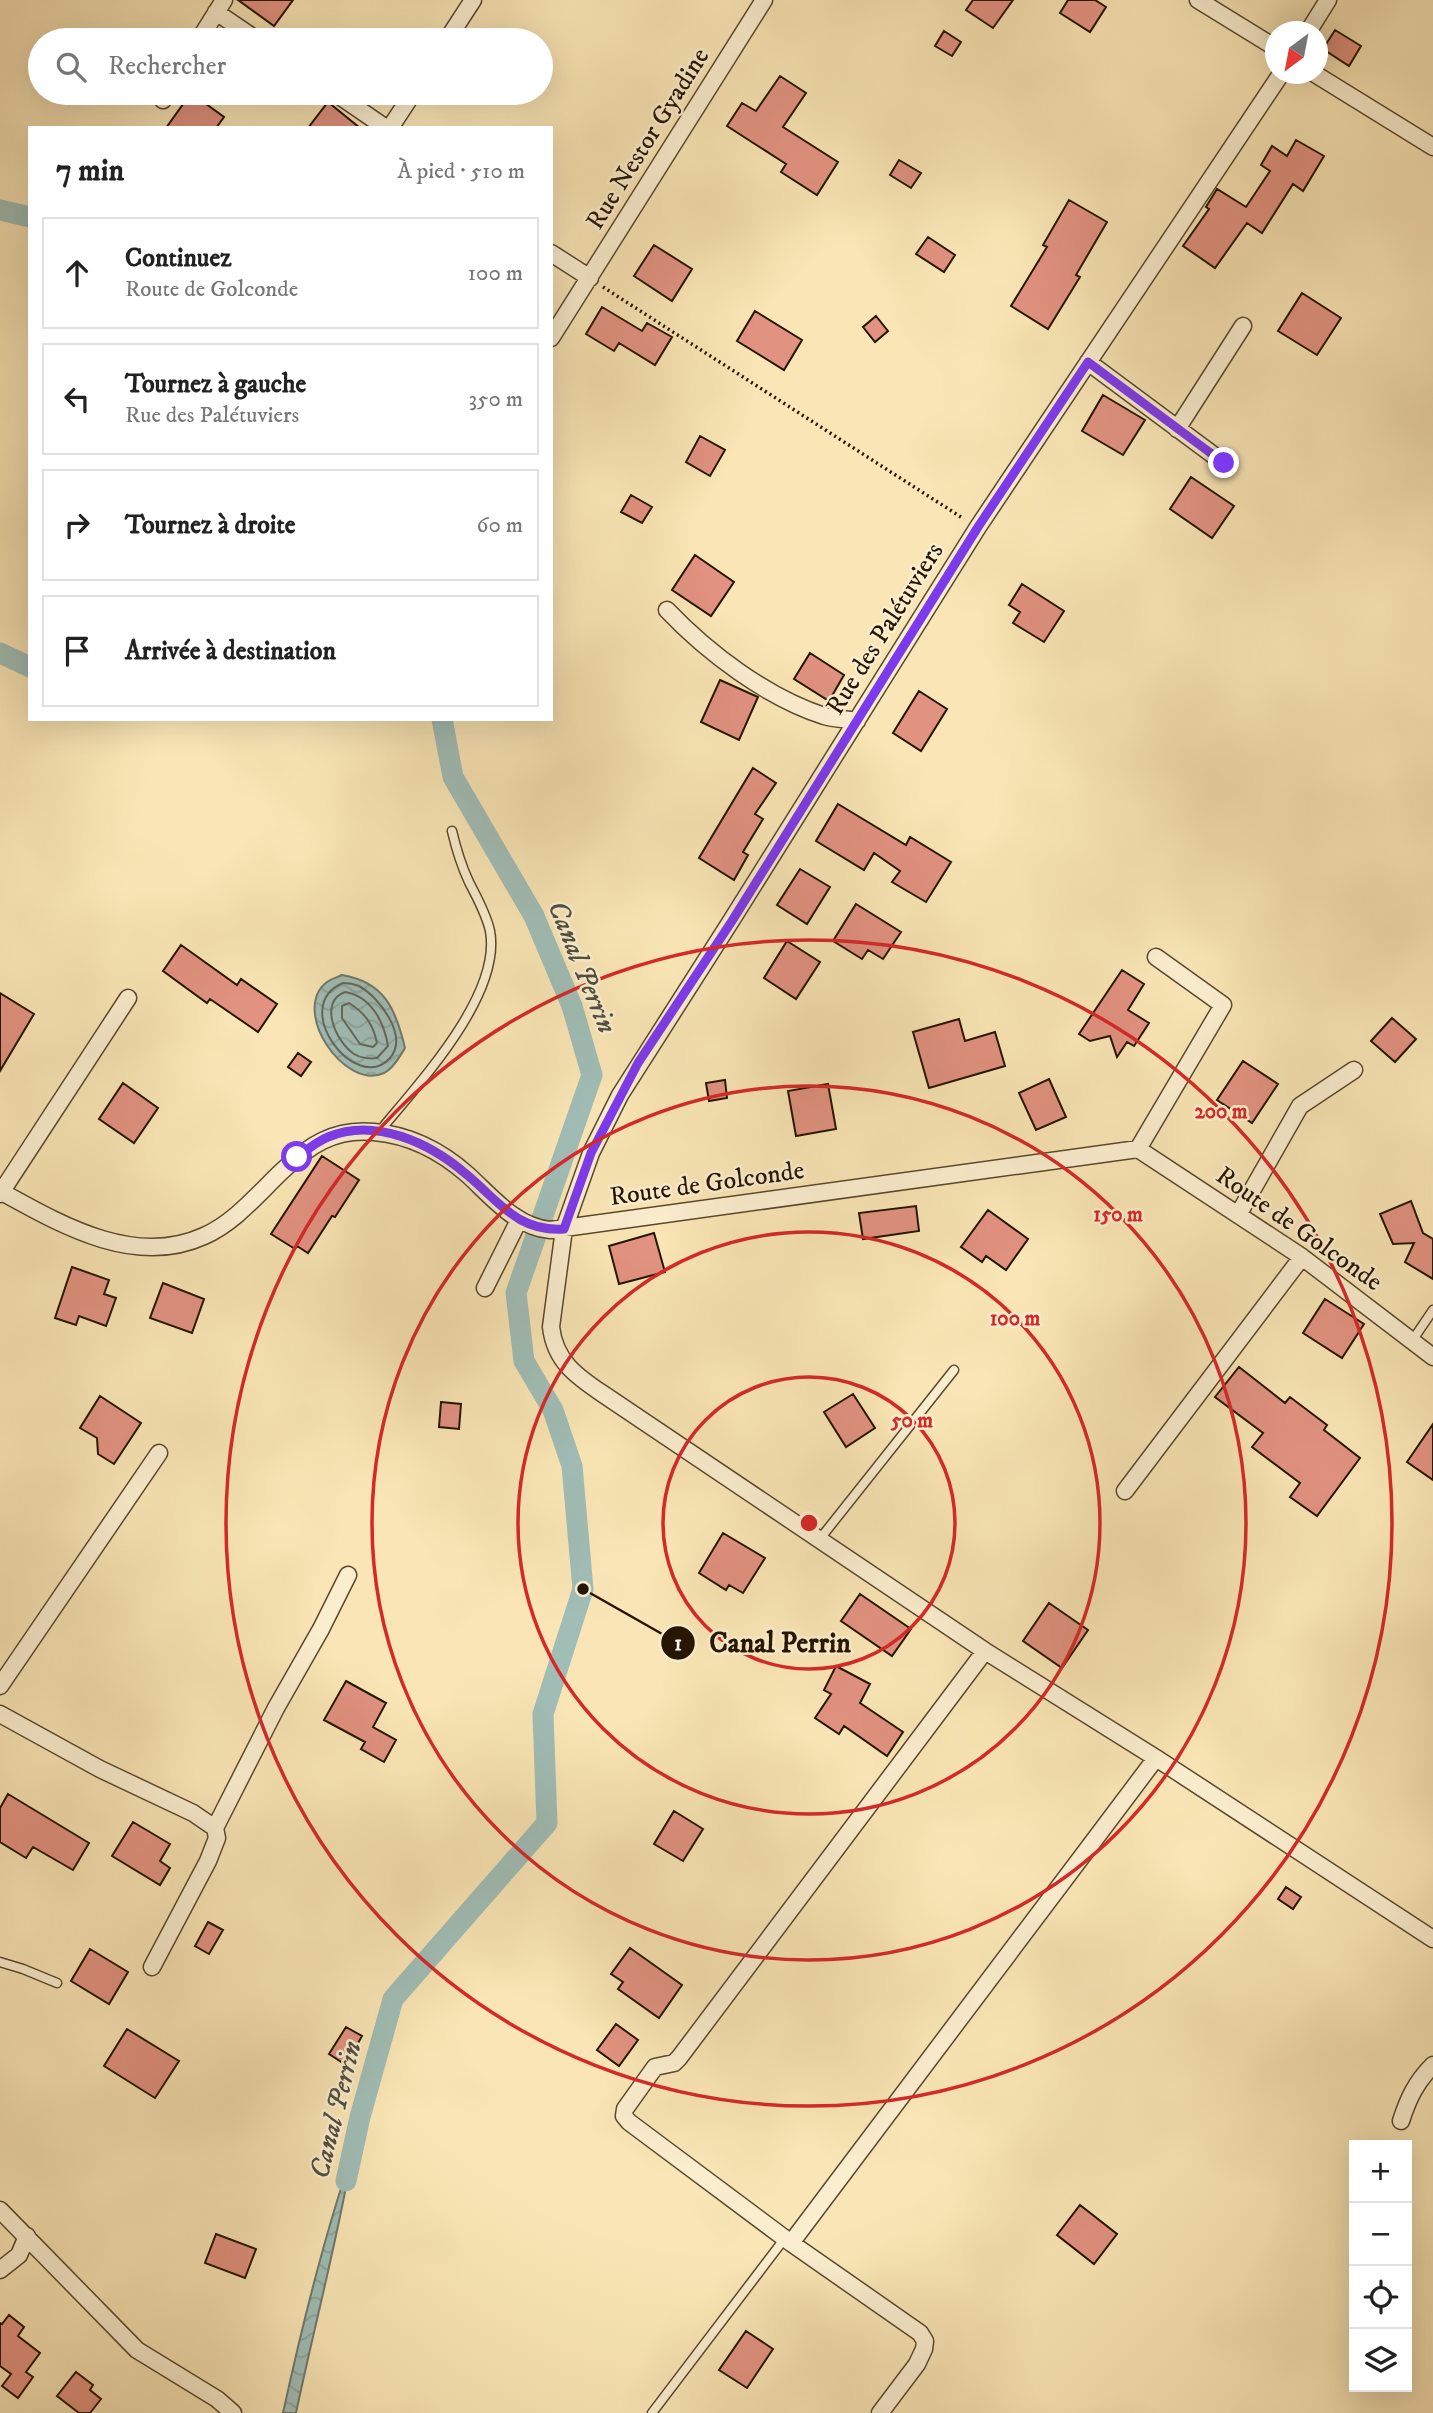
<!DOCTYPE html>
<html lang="fr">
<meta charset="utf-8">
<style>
body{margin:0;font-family:"IM FELL DW Pica",serif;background:#f6f6f6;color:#222}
.controls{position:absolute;right:21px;bottom:21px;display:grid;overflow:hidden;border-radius:0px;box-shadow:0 7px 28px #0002}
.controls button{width:63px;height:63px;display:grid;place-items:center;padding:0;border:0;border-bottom:2px solid #e0e0e0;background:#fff;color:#222;font:35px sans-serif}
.compass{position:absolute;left:1265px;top:21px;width:63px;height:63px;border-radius:50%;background:#fff;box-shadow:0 7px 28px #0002;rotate:212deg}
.stop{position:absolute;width:21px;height:21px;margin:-16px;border:5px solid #7c3aed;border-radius:50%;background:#fff}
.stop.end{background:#7c3aed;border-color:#fff;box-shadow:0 2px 7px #0008}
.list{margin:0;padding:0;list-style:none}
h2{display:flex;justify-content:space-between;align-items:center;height:91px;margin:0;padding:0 28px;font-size:30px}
h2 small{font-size:23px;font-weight:400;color:#767676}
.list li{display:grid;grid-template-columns:46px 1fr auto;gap:21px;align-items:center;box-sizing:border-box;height:112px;margin:0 14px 14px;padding:0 14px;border:2px solid #e0e0e0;border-radius:0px}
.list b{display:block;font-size:26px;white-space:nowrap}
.list p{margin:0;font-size:23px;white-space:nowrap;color:#767676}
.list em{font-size:23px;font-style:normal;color:#767676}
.icon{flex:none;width:38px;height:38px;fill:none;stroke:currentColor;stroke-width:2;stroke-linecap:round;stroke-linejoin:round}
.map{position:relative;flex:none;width:1433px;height:2413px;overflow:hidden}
.search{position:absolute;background:#fff;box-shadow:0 7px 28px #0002;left:28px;top:28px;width:525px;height:77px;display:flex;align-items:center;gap:18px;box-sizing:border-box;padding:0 24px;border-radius:38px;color:#767676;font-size:26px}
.panel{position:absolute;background:#fff;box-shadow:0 7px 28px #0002;left:28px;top:126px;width:525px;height:595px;border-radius:0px}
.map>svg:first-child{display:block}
.water{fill:url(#water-waves);stroke:#6f796d;stroke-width:2}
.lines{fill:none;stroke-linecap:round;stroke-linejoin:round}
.shore{stroke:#62685b;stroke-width:2}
.canal{stroke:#a0bdb6;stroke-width:21}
.building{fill:#e19280;stroke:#251400;stroke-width:2}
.lane-casing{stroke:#5a482d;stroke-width:11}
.street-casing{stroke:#5a482d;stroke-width:19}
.path{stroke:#251400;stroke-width:3.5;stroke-dasharray:2 3.5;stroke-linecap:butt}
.lane{stroke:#fbeecf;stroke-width:8}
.street{stroke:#fbeecf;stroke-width:16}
.route{stroke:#7c3aed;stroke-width:9}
.ring{fill:none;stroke:#d62828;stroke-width:3.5}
.labels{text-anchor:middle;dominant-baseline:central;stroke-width:5;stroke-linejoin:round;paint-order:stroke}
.street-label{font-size:26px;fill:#251400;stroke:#fbeecf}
.water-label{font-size:28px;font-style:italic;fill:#504f40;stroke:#fbeecf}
.centre{fill:#d62828;stroke:#fbeecf;stroke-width:3.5}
.ring-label{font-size:21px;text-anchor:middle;font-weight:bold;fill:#d62828;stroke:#fbeecf;stroke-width:5;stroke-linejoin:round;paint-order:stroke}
.leader{fill:none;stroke:#251400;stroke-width:2.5}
.callout-dot{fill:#251400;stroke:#fbeecf;stroke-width:2.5}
.mark-label{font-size:21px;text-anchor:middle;font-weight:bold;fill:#fff}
.callout-label{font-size:28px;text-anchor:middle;font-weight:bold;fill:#251400;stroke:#fbeecf;stroke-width:5;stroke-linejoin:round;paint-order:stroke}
</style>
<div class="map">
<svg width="1433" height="2413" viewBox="0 0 1433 2413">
<defs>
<pattern id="water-waves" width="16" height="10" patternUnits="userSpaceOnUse" patternTransform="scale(1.75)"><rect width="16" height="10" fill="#a0bdb6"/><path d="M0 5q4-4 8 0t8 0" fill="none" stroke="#8aa29b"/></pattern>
</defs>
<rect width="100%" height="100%" fill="#f9e5b5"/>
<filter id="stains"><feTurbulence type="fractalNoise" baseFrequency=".00286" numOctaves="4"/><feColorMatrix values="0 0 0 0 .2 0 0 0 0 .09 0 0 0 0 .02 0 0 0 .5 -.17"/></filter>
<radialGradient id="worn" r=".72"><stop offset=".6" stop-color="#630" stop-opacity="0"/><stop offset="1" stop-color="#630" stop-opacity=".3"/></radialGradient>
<path class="water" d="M 342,975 C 385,982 396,1010 405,1048 C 400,1056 393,1069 384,1073 C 344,1091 290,1010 327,982 C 331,979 338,977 342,975 Z
M 352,2155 C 337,2242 314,2327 296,2413 L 283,2413 C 302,2326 323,2239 352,2155 Z"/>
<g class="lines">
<path class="shore" d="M 343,983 C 348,983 354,984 359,986 C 379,997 409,1036 390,1058 C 356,1096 288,1006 343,983 Z
M 345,992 C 371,996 384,1022 388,1046 L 377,1058 C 370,1059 360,1058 354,1054 C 336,1042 318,1002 345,992 Z
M 349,1003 C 365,1013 373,1024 377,1043 L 373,1047 L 360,1044 L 342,1018 L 342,1006 Z"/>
<path class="canal" d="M 0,210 L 30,217
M 0,653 L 30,667
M 346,2181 L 360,2117 L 393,1999 L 547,1823 L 543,1714 L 583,1589 L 572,1466 L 553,1410 L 524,1361 L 516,1293 L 592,1075 L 572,1006 L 534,916 L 453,777 L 442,719"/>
</g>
<path class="building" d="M 238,0 L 293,0 L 274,26 Z
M 973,0 L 1013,0 L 993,28 L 966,10 Z
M 1068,0 L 1095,0 L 1106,7 L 1090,32 L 1060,13 Z
M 1335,30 L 1361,46 L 1349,66 L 1323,49 Z
M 944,31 L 961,42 L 952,56 L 935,46 Z
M 780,76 L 806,93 L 783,127 L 838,162 L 817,195 L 781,172 L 786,164 L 727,126 L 742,103 L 756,111 Z
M 191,93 L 224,117 L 216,128 L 166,128 Z
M 328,102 L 360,128 L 308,128 Z
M 1296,140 L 1324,156 L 1303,191 L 1293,184 L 1262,233 L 1247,223 L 1215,268 L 1183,246 L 1209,209 L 1206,207 L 1217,189 L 1246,207 L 1270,171 L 1261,165 L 1272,146 L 1287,156 Z
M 899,160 L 921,173 L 911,188 L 890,175 Z
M 1069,200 L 1107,222 L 1076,275 L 1080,277 L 1048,329 L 1011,306 L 1047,247 L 1043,245 Z
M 928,237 L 955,255 L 944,272 L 916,254 Z
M 654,245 L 692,269 L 672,301 L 634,276 Z
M 1302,293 L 1341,318 L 1317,355 L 1278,331 Z
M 602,307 L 642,331 L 647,323 L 672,337 L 655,365 L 619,343 L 614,351 L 586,334 Z
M 755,311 L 802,340 L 784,370 L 737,341 Z
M 876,316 L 888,331 L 875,342 L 863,327 Z
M 1103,395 L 1145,420 L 1123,455 L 1082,431 Z
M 700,436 L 725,450 L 710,476 L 686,462 Z
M 1191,477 L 1234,506 L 1212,538 L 1170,509 Z
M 631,495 L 652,507 L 642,523 L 621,512 Z
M 695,555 L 734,582 L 711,616 L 672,590 Z
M 1022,584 L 1064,611 L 1044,642 L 1013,623 L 1020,612 L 1009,605 Z
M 810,653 L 844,675 L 829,701 L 794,679 Z
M 720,680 L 758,697 L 739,740 L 701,722 Z
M 919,691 L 947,709 L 921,751 L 893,733 Z
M 753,768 L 776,783 L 755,814 L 763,819 L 743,852 L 748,855 L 734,880 L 699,858 Z
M 838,804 L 906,845 L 910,837 L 951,862 L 926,902 L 892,882 L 900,871 L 874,853 L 864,870 L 816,841 Z
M 800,869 L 830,887 L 807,924 L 777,905 Z
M 856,904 L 901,932 L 883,959 L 868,950 L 862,959 L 833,941 Z
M 787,941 L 820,962 L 796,999 L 764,978 Z
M 181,945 L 237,985 L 241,979 L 277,1004 L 258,1032 L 210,999 L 207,1003 L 163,971 Z
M 1122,970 L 1144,984 L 1128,1010 L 1149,1023 L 1134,1046 L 1127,1042 L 1117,1057 L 1110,1036 L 1090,1041 L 1079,1034 Z
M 0,993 L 34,1014 L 0,1071 Z
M 1392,1018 L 1416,1039 L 1395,1062 L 1371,1041 Z
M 959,1019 L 965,1041 L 995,1032 L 1005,1066 L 929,1088 L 913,1032 Z
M 298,1053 L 311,1062 L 301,1076 L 288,1067 Z
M 1243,1061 L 1278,1084 L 1252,1123 L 1217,1100 Z
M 1049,1079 L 1066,1117 L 1036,1130 L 1019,1093 Z
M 725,1080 L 727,1098 L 709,1101 L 706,1083 Z
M 123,1083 L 158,1108 L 134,1143 L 99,1119 Z
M 828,1084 L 836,1129 L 796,1136 L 788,1091 Z
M 322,1156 L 359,1180 L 335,1217 L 332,1216 L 308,1253 L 297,1246 L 295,1249 L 271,1234 Z
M 1411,1201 L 1423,1233 L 1433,1239 L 1433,1279 L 1405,1262 L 1414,1243 L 1393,1244 L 1380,1214 Z
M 916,1206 L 919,1231 L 863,1239 L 859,1213 Z
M 988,1210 L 1028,1239 L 1006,1270 L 986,1256 L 982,1262 L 961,1247 Z
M 654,1233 L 665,1272 L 619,1284 L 609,1246 Z
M 72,1267 L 109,1280 L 104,1294 L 116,1298 L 106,1326 L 79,1316 L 76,1325 L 55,1318 Z
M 163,1283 L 204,1299 L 192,1333 L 150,1318 Z
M 1325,1299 L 1364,1324 L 1342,1358 L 1303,1333 Z
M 1239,1367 L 1285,1403 L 1290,1397 L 1327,1425 L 1324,1430 L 1360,1458 L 1317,1516 L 1290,1497 L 1300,1483 L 1252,1447 L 1263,1433 L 1215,1397 Z
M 853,1394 L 875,1428 L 846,1447 L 824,1412 Z
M 100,1396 L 141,1423 L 114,1464 L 98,1454 L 97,1438 L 80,1428 Z
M 441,1402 L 461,1404 L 459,1429 L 439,1427 Z
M 1433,1424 L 1433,1480 L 1407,1462 Z
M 723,1533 L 765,1558 L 743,1593 L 729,1585 L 726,1590 L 699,1573 Z
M 860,1594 L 911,1629 L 892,1656 L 841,1621 Z
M 1049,1603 L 1088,1630 L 1062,1668 L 1023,1641 Z
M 836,1666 L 870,1684 L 860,1703 L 903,1732 L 887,1756 L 844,1726 L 839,1734 L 815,1718 L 831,1694 L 824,1690 Z
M 346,1681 L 386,1703 L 373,1727 L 396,1740 L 384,1762 L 361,1749 L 365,1742 L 324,1720 Z
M 8,1794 L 89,1843 L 73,1870 L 33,1847 L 26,1858 L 0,1842 L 0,1808 Z
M 674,1811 L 703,1829 L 683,1861 L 654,1844 Z
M 133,1822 L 170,1844 L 160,1861 L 170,1868 L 160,1885 L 112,1856 Z
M 1286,1887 L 1301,1897 L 1293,1909 L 1278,1899 Z
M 208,1922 L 223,1930 L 209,1954 L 195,1946 Z
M 630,1948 L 682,1985 L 659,2018 L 618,1989 L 623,1982 L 611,1974 Z
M 90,1949 L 128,1972 L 109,2004 L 71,1981 Z
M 616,2024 L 638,2040 L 619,2066 L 597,2050 Z
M 346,2027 L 362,2036 L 346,2065 L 329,2054 Z
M 127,2029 L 179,2061 L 155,2098 L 104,2066 Z
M 1080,2205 L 1117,2234 L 1094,2264 L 1057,2235 Z
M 216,2234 L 256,2249 L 245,2278 L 205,2263 Z
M 9,2315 L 24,2327 L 18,2336 L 40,2353 L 26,2372 L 33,2377 L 18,2398 L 2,2386 L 11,2374 L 0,2366 L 0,2323 L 2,2324 Z
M 746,2331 L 773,2349 L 747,2388 L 719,2370 Z
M 76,2372 L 93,2385 L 90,2390 L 101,2399 L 90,2413 L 79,2413 L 57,2396 Z"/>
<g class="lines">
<defs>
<path id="lane" d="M 379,1132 C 417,1085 502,996 490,931 C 486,913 477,898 469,882 C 461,865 456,848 452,831
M 1412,1341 L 1433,1310
M 819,1540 L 954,1370
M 0,1962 L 23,1969 L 57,1983
M 652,2413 L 785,2238"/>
<path id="street" d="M 1198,0 L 1276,48
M 216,12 L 257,40
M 1308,32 L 1328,0
M 199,40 L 224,0
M 447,40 L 473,0
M 1281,74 L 978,527 L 731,921 L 620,1095 L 591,1153 L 564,1229 L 551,1327 C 555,1361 576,1376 603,1394 L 985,1651 L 1156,1758 L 1433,1939
M 1315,74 L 1433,147
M 335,93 L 386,128
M 163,100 L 167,93
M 390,128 L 413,93
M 551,253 L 590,278
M 551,338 L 764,0
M 1088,362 L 1224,463
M 1177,429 L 1243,326
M 667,610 C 708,653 766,697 824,716 C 834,719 846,719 857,721
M 1138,1149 L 1223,1005 L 1156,957
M 0,1191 C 60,1224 134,1268 204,1236 C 234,1223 258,1194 281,1172 C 308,1146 334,1128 374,1132 C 410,1135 442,1152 468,1175 C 492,1197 516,1227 550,1230 L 1138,1149 L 1302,1257 L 1433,1357
M 0,1194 L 128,998
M 1238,1215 L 1300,1106 L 1354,1070
M 485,1288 L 519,1220
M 1125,1491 L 1302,1257
M 0,1686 L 159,1453
M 0,1714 L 100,1769 L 193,1813 L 215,1828 L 217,1838 L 208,1861 L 152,1967
M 215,1828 L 276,1708 L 321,1629 L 348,1575
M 1401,2121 C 1408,2099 1416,2082 1433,2065
M 0,2210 L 137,2350 L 217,2399 L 233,2413
M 791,2243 L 1156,1758
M 0,2270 L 19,2255 L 27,2236
M 880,2413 L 917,2364 L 924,2349 L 925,2341 L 920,2333 L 791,2243 L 629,2122 L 624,2116 L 625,2109 L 655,2067 L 674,2063 L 679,2058 L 985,1651"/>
</defs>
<use href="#lane" class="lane-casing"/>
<use href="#street" class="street-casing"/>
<path class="path" d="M 603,287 L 964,519"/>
<use href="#lane" class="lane"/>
<use href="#street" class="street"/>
</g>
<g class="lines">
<path class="route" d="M 297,1157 C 307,1150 316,1142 328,1137 C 375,1117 430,1143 466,1174 C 499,1201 517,1232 564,1229 L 591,1153 L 638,1063 L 732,921 L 978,527 L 1088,362 L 1224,463"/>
</g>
<g class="ring">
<circle cx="809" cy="1523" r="146"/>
<circle cx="809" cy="1523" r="291"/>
<circle cx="809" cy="1523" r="437"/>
<circle cx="809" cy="1523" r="583"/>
</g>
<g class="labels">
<g class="street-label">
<text transform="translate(648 139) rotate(-58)">Rue Nestor Gyadine</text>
<text transform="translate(885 629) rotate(-58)">Rue des Palétuviers</text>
<text transform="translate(707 1184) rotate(-8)">Route de Golconde</text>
<text transform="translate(1299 1229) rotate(35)">Route de Golconde</text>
</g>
<g class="water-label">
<text transform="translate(582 967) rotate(68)">Canal Perrin</text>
<text transform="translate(336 2110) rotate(-76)">Canal Perrin</text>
</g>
</g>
<circle cx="809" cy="1523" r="10" class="centre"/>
<g class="ring-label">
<text x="1221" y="1118">200 m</text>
<text x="1118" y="1221">150 m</text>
<text x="1015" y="1325">100 m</text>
<text x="912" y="1427">50 m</text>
</g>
<path class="leader" d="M583 1589L678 1643"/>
<g class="callout-dot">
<circle cx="583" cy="1589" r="7"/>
<circle cx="678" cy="1643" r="18"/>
</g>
<g class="mark-label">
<text x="678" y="1650">1</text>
</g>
<g class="callout-label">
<text x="780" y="1652">Canal Perrin</text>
</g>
<rect width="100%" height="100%" filter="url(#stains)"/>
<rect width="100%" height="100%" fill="url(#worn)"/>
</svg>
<div class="controls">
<button>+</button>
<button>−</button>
<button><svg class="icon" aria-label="locate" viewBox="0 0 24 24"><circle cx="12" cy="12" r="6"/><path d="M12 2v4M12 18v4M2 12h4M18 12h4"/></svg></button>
<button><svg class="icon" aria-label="layers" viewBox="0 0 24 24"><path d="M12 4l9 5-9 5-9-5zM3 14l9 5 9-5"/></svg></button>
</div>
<svg class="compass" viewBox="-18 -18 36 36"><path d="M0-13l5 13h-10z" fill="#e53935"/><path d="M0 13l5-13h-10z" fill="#767676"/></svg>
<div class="stop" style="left:297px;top:1157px"></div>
<div class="stop end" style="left:1224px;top:463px"></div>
<div class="search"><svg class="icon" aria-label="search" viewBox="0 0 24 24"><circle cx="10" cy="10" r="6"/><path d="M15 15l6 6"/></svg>Rechercher</div>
<section class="panel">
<h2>7 min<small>À pied · 510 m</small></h2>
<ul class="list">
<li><svg class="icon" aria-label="ahead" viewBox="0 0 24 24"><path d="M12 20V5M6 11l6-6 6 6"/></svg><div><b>Continuez</b><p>Route de Golconde</p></div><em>100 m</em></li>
<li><svg class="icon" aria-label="left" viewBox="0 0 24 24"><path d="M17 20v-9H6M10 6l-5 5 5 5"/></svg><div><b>Tournez à gauche</b><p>Rue des Palétuviers</p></div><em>350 m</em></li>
<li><svg class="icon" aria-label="right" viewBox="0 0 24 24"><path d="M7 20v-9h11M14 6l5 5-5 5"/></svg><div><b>Tournez à droite</b></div><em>60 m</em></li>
<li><svg class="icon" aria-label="arrive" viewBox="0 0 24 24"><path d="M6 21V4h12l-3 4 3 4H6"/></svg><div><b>Arrivée à destination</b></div></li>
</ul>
</section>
</div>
